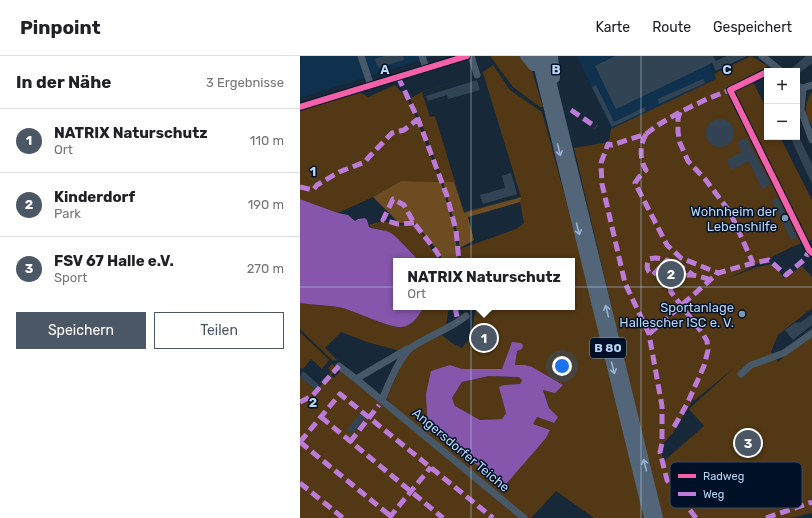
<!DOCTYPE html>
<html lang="de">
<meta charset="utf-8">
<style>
body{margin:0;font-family:Rubik,sans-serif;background:#f2f2f2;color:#202124}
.controls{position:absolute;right:12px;top:12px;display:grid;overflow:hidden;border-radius:0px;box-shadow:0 2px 6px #0003}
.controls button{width:36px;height:36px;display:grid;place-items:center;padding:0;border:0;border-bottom:1px solid #e0e0e0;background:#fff;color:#202124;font:20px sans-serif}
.you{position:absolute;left:262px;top:310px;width:14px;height:14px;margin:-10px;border:3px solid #fff;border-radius:50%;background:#1a73e8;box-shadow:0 0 0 6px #1a73e833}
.badge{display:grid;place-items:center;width:26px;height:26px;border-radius:50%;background:#4b5764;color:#fff;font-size:13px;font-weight:700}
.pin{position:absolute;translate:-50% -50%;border:2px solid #fff;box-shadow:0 1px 4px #0006}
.popup{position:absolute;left:93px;top:202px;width:182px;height:52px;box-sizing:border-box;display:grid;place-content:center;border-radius:0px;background:#fff;filter:drop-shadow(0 1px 3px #0005);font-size:13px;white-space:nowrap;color:#757577}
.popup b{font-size:15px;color:#202124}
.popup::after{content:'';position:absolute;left:50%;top:100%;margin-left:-8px;border:8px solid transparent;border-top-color:#fff}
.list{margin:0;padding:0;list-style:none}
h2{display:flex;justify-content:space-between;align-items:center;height:52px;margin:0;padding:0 16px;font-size:17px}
h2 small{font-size:13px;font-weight:400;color:#757577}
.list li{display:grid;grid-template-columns:26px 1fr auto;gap:12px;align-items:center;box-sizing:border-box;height:64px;padding:0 16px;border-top:1px solid #e0e0e0}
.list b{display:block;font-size:15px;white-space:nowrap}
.list p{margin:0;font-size:13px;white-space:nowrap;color:#757577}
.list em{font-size:13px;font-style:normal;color:#757577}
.actions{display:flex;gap:8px;padding:12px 16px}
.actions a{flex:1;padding:9px 0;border:1px solid #4b5764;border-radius:0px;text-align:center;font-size:14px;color:#4b5764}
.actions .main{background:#4b5764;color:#fff}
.map{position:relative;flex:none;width:512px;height:462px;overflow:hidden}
header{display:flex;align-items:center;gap:24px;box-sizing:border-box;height:56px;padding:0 20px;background:#fff;border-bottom:1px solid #e0e0e0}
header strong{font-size:19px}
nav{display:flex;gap:22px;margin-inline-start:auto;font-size:14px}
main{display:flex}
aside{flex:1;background:#fff}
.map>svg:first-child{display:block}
.built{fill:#0f314e}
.green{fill:#523814;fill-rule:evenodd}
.forest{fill:#6e4c21}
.water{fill:#8556ab;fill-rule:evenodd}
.building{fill:#324454}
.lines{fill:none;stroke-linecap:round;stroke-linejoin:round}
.minor{stroke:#475868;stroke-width:7}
.highway{stroke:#536679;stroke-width:10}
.quiet{stroke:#bd7bd9;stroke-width:5;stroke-dasharray:10 5;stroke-linecap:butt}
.cycleway-casing{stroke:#001127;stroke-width:8}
.cycleway{stroke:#f560ab;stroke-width:6}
.oneway{stroke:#99b4cf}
.grid{fill:none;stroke:#b7d5f4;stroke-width:1;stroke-opacity:0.55}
.poi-dot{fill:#7f98b2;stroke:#001127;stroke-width:1.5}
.labels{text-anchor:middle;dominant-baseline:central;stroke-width:3;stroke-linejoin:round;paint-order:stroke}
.shield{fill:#001127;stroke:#809ab6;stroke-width:1}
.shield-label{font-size:12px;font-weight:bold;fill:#b7d5f4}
.poi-label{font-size:13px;fill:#b7d5f4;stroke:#001127;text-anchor:end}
.street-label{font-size:13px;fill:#b7d5f4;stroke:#001127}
.key{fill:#001127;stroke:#374c64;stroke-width:1}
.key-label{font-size:11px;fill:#b7d5f4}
.grid-label{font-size:13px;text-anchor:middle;font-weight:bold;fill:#b7d5f4;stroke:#001127;stroke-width:3;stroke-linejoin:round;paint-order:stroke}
</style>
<header>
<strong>Pinpoint</strong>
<nav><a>Karte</a><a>Route</a><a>Gespeichert</a></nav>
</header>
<main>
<aside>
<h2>In der Nähe<small>3 Ergebnisse</small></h2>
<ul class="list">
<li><span class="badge">1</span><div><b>NATRIX Naturschutz</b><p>Ort</p></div><em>110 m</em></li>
<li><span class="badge">2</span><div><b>Kinderdorf</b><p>Park</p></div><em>190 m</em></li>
<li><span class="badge">3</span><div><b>FSV 67 Halle e.V.</b><p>Sport</p></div><em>270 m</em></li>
</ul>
<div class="actions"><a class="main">Speichern</a><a>Teilen</a></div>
</aside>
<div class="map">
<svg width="512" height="462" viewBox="0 0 512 462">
<rect width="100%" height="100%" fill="#172838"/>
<path class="built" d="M 0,0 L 134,0 L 0,42 Z
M 277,0 L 405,0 L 416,23 L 311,73 Z"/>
<path class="green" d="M 190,0 L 222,0 L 231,12 L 243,51 L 240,51 L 213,31 Z
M 451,0 L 468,10 L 450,20 L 467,54 L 467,81 L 480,81 L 512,144 L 512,184 L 494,190 L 429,222 L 457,211 L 473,208 L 484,222 L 502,210 L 512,221 L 512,252 L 478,279 L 471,296 L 478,306 L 498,288 L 512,281 L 512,457 L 491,462 L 363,462 L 352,422 L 274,92 L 309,86 L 311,73 L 416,23 L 414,18 ZM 434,312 L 389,353 L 404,370 L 364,405 L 361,396 L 364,387 L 372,378 L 393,344 L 395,344 Z
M 193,9 L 210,34 L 242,56 L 282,203 L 342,448 L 343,462 L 294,462 L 256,435 L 231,462 L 225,462 L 103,360 L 86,342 L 104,304 L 113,292 L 142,279 L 152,287 L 162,292 L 171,281 L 176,251 L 272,251 L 272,205 L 161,205 L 160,193 L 216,173 L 224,167 L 220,146 L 222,141 L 164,157 L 154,126 L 143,126 L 120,63 L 110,43 L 121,36 L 175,19 L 122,36 L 130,61 L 135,60 L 164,156 L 221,141 L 183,17 L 180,18 ZM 221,287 L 217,295 L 215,309 L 225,309 L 243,333 L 254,367 L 237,361 L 233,368 L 250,374 L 246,382 L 227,403 L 162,399 L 154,389 L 133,376 L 150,309 L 162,313 L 202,313 Z
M 95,29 L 108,44 L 116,62 L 141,126 L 101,125 L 73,141 L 38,157 L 0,143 L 0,55 L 60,36 L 68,41 Z
M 512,36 L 512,68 C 503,62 505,44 512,36 Z
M 83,165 L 99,169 L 114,169 L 122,177 L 139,205 L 119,205 C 114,198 96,180 89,176 C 82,173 73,174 68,169 Z
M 0,247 C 14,249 29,249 43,252 C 56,256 92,273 102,271 C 113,270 119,259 124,251 L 149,251 L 146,269 L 100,295 L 67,286 L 41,276 L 25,292 L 37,304 L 36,305 L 34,304 L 33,305 L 0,273 Z
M 1,277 L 29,304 L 22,313 L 11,303 L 3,313 L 0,312 L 0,278 Z
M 32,308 L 38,312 L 31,319 L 34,322 L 41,314 L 219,462 L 0,462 L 0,321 L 16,334 L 30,319 L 29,318 L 31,316 L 28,312 Z
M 189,320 L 219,321 L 222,324 L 220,328 L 204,329 L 206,357 L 202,363 L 180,364 L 155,350 L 152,342 L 162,326 Z"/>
<path class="forest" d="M 101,125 L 141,126 L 154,174 L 159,205 L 143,205 L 138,195 L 115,167 L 99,167 L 73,141 Z
M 143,126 L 154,126 L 164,157 L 222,141 L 220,146 L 168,161 L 174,184 L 160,192 L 157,175 Z"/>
<path class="water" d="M 0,143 L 38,157 L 48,159 L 55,165 L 58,163 L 65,162 L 67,164 L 69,171 C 76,174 84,173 91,177 C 97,181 114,199 119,205 L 96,205 L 96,251 L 124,251 C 119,259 113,270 102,271 C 92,273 56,256 43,252 C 29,249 14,249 0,247 Z
M 212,286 L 221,287 L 223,289 L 222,293 L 217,295 L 215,309 L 225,309 L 232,311 L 263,329 L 255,337 L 243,334 L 249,352 L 258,361 L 254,367 L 237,361 L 233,368 L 250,374 L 246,382 L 206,428 L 162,399 L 154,389 L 133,376 L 127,359 L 126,338 L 131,315 L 150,309 L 162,313 L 202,313 ZM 189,320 L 219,321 L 222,324 L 220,328 L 204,329 L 199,331 L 206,357 L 202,363 L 180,364 L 155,350 L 152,342 L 162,326 Z"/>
<path class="building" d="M 84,0 L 103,0 L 104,4 L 78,12 L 75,3 Z
M 315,0 L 413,0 L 416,5 L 427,0 L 447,0 L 416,15 L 412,7 L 316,53 L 295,10 Z
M 506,0 L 512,0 L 512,7 L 497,19 L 497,15 L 488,15 Z
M 403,23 L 405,27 L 359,48 L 358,43 Z
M 177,24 L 180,34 L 148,43 L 147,39 L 128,45 L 126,40 Z
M 296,29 L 314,66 L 345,51 L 346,55 L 312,71 L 292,31 Z
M406 77a14 14 0 1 1 28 0a14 14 0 1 1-28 0Z
M 490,81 L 499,81 L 512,108 L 512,128 Z
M 446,82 L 471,128 L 462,133 L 449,105 L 432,114 L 427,104 L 442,96 L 437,86 Z
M 211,117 L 217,138 L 183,148 L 180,139 L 205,132 L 202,120 Z
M 477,141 L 497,181 L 491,184 L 472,144 Z
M 512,258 L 512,269 L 493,284 L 485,274 L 496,266 L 497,267 L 499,266 L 500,267 Z
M 3,315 L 19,329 L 16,334 L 0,321 Z
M 60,357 L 66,362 L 52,379 L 47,374 Z"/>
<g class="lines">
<path class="minor" d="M 61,0 L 71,30
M 122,0 L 126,12
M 171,0 L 177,19
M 462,0 L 481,15
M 467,16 L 430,34 L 509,194 L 512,197
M 497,30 L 503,32 L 512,29
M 503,32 L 501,54 L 512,84
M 0,51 L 167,0
M 39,310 L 56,323 L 107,293
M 441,318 L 451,309 L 484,297 L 512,277
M 56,323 L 224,462
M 82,344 C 87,331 101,298 112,291 C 130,279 150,273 166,260"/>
<path class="highway" d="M 225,0 L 233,10
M 236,0 L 349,462
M 245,0 L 358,462
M 253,0 L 255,22"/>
<path class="quiet" d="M 98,21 L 118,63 L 147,140 L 156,174 L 159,205
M 271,54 L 296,71
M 380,56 L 378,63 L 378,76 L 380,87 L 388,105 L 405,123 L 430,156 L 453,207
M 346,78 C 340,89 339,102 346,114 L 339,121 L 335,127 L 367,189 L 381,202 L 418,217
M 0,131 L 13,134 L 17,129 L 39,116 L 65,106 L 69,101 L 89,80 L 92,77 L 104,74 L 118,63
M 114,167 L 98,168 L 83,164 L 93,143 L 104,149 L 114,167 L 136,195 L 142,205
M 374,224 C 381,209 363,199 349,203 C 346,210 346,215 353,219 L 367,204 L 387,214 L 394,220
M 155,251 L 158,266
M 349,278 L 418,217 L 453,207 L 469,204 L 486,219 L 505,203 L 509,194
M 0,346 L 12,340 L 39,310
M 21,361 L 143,462
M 374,371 L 388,346 L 404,310 L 408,294 L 407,285 L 403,278 L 371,236 C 368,225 381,219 391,219 C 397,219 405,222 411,224
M 0,386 L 40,338 L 193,462
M 0,386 L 93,462
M 50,386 L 79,349
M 0,427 L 43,462
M 89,462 L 131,411
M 396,462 L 367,424 L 360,396 L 362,387 L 362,350 L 349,278 L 325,227 L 302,128 L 301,107 L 308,88 L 312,89 L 346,78 L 358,69 L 380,56 L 407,43 L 430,34
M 466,462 L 512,446"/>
<defs>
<path id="cycleway" d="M 467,16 L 430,34 L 509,194 L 512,197
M 0,51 L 167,0"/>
</defs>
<use href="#cycleway" class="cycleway-casing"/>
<use href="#cycleway" class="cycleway"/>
</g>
<defs><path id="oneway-shaft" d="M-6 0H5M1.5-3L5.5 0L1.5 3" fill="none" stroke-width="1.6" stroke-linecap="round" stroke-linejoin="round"/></defs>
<g class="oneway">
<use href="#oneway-shaft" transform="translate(259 94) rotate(77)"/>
<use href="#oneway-shaft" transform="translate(278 173) rotate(76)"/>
<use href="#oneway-shaft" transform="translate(307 255) rotate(-104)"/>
<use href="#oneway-shaft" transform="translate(313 312) rotate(76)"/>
<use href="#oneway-shaft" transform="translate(345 409) rotate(-104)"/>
</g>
<path class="grid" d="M 171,0 L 171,462M 341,0 L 341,462M 0,231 L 512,231"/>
<g class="poi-dot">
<circle cx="485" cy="162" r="4"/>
<circle cx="442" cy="258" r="4"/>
</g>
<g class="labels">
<rect class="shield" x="290" y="282" width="36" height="20" rx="3"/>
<g class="shield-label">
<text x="308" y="292">B 80</text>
</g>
<g class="poi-label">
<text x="477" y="155">Wohnheim der<tspan x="477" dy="15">Lebenshilfe</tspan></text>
<text x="434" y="251">Sportanlage<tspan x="434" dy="15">Hallescher ISC e. V.</tspan></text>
</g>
<g class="street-label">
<text transform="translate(161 394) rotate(40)">Angersdorfer Teiche</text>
</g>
</g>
<rect x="370" y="406" width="132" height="46" rx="6" class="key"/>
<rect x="378" y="418" width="18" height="4" fill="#f560ab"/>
<rect x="378" y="436" width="18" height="4" fill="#bd7bd9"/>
<g class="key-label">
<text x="403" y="424">Radweg</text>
<text x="403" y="442">Weg</text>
</g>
<g class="grid-label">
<text x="85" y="18">A</text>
<text x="256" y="18">B</text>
<text x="427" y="18">C</text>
<text x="13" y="120">1</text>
<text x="13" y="351">2</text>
</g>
</svg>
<div class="controls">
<button>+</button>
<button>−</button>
</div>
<div class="you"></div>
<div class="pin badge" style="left:184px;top:282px">1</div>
<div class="popup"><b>NATRIX Naturschutz</b>Ort</div>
<div class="pin badge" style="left:371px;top:218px">2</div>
<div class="pin badge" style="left:448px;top:387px">3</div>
</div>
</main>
